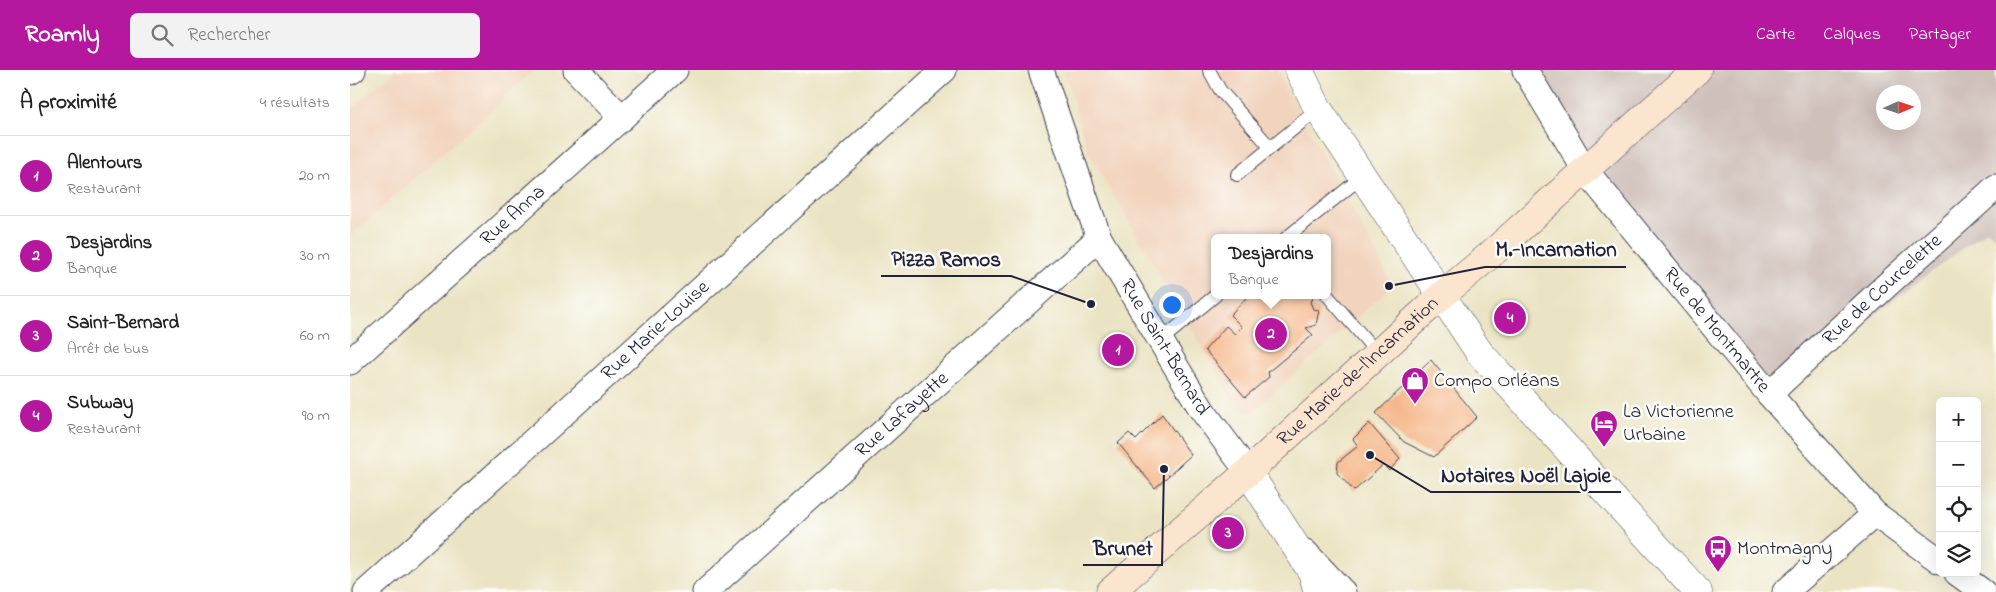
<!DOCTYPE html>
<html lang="fr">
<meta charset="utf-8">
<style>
body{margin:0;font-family:"Indie Flower",sans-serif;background:#f2f2f2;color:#222}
.controls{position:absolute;right:15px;bottom:15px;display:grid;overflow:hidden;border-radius:8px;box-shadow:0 5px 20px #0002}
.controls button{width:45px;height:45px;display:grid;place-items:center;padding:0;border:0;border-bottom:1px solid #e0e0e0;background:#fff;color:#222;font:25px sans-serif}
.compass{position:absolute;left:1526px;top:15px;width:45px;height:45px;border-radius:50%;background:#fff;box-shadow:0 5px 20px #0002;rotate:87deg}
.you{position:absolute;left:821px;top:234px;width:18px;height:18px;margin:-12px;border:4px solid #fff;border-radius:50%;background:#1a73e8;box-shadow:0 0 0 8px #1a73e833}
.badge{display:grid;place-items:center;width:32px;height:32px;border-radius:50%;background:#b5179e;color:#fff;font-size:16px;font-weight:700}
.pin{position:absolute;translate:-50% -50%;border:2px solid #fff;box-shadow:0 1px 5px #0006}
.popup{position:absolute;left:861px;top:164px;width:120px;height:65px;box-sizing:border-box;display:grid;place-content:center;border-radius:8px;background:#fff;filter:drop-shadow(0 1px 4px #0005);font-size:16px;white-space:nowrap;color:#767676}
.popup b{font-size:19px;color:#222}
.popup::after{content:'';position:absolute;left:50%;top:100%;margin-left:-10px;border:10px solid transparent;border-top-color:#fff}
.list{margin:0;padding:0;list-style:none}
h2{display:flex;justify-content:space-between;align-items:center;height:65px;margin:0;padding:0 20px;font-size:21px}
h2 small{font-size:16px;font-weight:400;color:#767676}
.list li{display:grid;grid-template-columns:32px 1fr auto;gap:15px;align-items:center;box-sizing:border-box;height:80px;padding:0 20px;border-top:1px solid #e0e0e0}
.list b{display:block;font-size:19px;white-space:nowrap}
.list p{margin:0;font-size:16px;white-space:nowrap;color:#767676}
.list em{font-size:16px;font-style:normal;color:#767676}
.icon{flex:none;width:28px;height:28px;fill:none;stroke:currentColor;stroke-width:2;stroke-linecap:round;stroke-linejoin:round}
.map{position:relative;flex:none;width:1646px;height:522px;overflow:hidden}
header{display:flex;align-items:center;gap:30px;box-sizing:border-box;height:70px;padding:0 25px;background:#b5179e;color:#fff}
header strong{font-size:24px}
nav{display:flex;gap:28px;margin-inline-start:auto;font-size:18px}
.search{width:350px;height:45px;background:#f2f2f2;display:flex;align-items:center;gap:12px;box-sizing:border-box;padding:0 18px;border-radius:8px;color:#767676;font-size:19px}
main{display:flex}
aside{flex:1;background:#fff}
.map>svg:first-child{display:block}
.built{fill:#f2d4be;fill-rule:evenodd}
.industrial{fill:#cfc0ba;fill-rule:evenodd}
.building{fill:#f5b181}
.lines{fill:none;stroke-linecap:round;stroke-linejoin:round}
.service-casing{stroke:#403f50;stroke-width:14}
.minor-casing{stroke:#403f50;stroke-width:27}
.tertiary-casing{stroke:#403f50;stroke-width:29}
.secondary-casing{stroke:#403f50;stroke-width:29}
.service{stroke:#fff;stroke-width:12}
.minor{stroke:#fff;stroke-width:25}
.tertiary{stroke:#fff;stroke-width:28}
.secondary{stroke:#fbe5cf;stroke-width:28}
.labels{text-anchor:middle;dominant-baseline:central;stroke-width:5;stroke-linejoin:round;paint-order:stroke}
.street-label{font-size:20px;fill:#22223b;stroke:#fdfcf7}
.poi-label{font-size:20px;fill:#22223b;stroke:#fdfcf7;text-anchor:start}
.leader{fill:none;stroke:#22223b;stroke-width:2}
.callout-dot{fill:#22223b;stroke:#fdfcf7;stroke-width:2}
.callout-label{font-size:21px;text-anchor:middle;font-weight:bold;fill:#22223b;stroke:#fdfcf7;stroke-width:5;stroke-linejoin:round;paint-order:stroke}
</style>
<header>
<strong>Roamly</strong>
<div class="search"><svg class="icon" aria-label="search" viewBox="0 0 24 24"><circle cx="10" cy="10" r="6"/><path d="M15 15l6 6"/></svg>Rechercher</div>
<nav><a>Carte</a><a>Calques</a><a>Partager</a></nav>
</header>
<main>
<aside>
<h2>À proximité<small>4 résultats</small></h2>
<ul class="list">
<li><span class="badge">1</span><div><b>Alentours</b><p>Restaurant</p></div><em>20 m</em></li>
<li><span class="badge">2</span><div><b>Desjardins</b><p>Banque</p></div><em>30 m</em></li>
<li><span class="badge">3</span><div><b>Saint-Bernard</b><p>Arrêt de bus</p></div><em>60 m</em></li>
<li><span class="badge">4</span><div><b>Subway</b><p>Restaurant</p></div><em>90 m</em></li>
</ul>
</aside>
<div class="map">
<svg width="1646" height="522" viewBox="0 0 1646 522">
<rect width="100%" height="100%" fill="#fdfcf7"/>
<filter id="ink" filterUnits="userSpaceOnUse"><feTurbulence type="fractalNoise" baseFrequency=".02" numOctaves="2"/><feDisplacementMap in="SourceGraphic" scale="10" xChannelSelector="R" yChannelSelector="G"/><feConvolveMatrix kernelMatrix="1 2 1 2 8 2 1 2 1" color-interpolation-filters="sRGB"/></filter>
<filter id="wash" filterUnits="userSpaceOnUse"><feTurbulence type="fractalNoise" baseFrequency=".0096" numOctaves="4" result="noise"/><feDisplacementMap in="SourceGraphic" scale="20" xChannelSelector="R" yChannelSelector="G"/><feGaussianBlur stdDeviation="1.12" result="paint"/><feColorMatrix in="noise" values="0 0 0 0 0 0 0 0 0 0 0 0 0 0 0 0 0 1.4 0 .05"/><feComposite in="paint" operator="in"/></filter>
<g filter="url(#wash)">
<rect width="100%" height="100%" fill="#ebe4c4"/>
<path class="built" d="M 45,0 L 183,0 L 141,40 L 0,166 L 0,40 Z
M 715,0 L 927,0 L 1039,208 L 1038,220 L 902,342 L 890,342 L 737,80 ZM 865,168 L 977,168 L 977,225 L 865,225 Z"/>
<path class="industrial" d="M 1175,0 L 1646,0 L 1646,168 L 1637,160 L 1419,324 ZM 1534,22 L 1564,22 L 1564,52 L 1534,52 Z"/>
<g id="blocks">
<path class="building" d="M 899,225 L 960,225 L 963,229 L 960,232 L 963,239 L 969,240 L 966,255 L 956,258 L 963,265 L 918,302 L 919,307 L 895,327 L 855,280 L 876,256 L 885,264 L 892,257 L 880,245 Z
M 1081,290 L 1127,347 L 1084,387 L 1054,372 L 1026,343 Z
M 812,344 L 841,385 L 805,418 L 768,373 L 779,363 L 786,370 Z
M 1019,353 L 1050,389 L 1039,401 L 1033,395 L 1004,421 L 987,403 L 988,392 L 1008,376 L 1003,369 Z"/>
</g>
</g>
<g filter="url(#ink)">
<use href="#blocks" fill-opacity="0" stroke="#403f50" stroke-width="1"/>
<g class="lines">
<defs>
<path id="service" d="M 859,0 L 870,20 L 920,77
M 887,105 L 968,39
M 936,168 L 1013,106
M 977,225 L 1028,284
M 810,271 L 866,225"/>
<g id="minor">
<path d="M 226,0 L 272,48"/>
<path id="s1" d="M 691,0 L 749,168 L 852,340 L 898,402"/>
<path id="s2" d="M 1175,0 L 1235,100 L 1419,324 L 1525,444 L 1590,491"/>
<path d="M 0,2 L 3,0"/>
<path id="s3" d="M 0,292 L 325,0"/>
<path id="s4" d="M 1419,324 L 1539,213 L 1646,117"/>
<path d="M 955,482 L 993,522"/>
<path d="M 1607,503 L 1633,522"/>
<path id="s5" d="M 16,522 L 594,0"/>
<path id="s6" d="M 355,522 L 749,168"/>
<path d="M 1435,522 L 1525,444"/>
</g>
<path id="tertiary" d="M 949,0 L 968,39 L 1129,282 L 1348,522
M 898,402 L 962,502 L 968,522"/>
<g id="secondary">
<path id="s7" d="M 760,522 L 898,402 L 1091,226 L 1140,185 L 1347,0"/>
</g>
</defs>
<use href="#service" class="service-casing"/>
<use href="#minor" class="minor-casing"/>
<use href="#tertiary" class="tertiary-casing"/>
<use href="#secondary" class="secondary-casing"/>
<use href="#service" class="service"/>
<use href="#minor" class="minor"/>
<use href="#tertiary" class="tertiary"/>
<use href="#secondary" class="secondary"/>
</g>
</g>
<defs>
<symbol id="shop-pin" viewBox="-11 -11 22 30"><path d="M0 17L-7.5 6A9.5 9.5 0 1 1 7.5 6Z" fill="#b5179e" stroke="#fdfcf7"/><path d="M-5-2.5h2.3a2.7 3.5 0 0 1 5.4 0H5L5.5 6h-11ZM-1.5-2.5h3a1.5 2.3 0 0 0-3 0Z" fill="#fff"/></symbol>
<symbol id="hotel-pin" viewBox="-11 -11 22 30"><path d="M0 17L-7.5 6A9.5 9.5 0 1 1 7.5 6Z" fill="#b5179e" stroke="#fdfcf7"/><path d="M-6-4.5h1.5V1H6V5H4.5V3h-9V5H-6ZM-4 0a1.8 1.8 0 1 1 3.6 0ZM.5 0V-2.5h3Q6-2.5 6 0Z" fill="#fff"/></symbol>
<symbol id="bus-pin" viewBox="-11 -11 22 30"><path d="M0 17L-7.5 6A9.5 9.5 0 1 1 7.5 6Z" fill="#b5179e" stroke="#fdfcf7"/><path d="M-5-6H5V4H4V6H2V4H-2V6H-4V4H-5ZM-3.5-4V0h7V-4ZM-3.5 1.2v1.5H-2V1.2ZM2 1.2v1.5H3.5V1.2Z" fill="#fff"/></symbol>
</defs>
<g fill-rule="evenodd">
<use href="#shop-pin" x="1049" y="295" width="32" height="43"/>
<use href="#hotel-pin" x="1238" y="338" width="32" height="43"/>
<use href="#bus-pin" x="1352" y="463" width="32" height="43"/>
</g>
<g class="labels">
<g class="street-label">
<text stroke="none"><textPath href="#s3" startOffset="219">Rue Anna</textPath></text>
<text stroke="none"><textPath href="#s4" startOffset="154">Rue de Courcelette</textPath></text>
<text stroke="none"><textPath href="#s2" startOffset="324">Rue de Montmartre</textPath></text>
<text stroke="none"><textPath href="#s5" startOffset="390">Rue Marie-Louise</textPath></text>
<text stroke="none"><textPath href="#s1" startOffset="305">Rue Saint-Bernard</textPath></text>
<text stroke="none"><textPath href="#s7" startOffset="332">Rue Marie-de-l'Incarnation</textPath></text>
<text stroke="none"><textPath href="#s6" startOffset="265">Rue Lafayette</textPath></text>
</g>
<g class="poi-label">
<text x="1084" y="311">Compo Orléans</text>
<text x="1273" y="342">La Victorienne<tspan x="1273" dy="23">Urbaine</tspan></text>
<text x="1387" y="479">Montmagny</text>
</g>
</g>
<path class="leader" d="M1039 216L1135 197H1276M741 234L661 206H531M1020 385L1081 422H1271M814 399L812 495H733"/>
<g class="callout-dot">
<circle cx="1039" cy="216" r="5"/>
<circle cx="741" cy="234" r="5"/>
<circle cx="1020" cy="385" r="5"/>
<circle cx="814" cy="399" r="5"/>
</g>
<g class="callout-label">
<text x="1206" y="186">M.-Incarnation</text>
<text x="596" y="196">Pizza Ramos</text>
<text x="1176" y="412">Notaires Noël Lajoie</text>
<text x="773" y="485">Brunet</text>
</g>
</svg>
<div class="controls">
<button>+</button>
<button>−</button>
<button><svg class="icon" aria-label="locate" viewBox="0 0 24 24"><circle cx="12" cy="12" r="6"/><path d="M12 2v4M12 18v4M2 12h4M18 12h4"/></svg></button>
<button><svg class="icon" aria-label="layers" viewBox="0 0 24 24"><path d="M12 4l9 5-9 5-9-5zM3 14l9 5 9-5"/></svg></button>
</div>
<svg class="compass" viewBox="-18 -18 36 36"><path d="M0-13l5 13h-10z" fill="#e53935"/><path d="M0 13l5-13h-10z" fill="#767676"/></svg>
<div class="you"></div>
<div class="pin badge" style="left:768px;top:280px">1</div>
<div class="pin badge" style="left:921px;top:264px">2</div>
<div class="popup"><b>Desjardins</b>Banque</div>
<div class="pin badge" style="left:878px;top:463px">3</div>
<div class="pin badge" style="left:1160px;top:248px">4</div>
</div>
</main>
